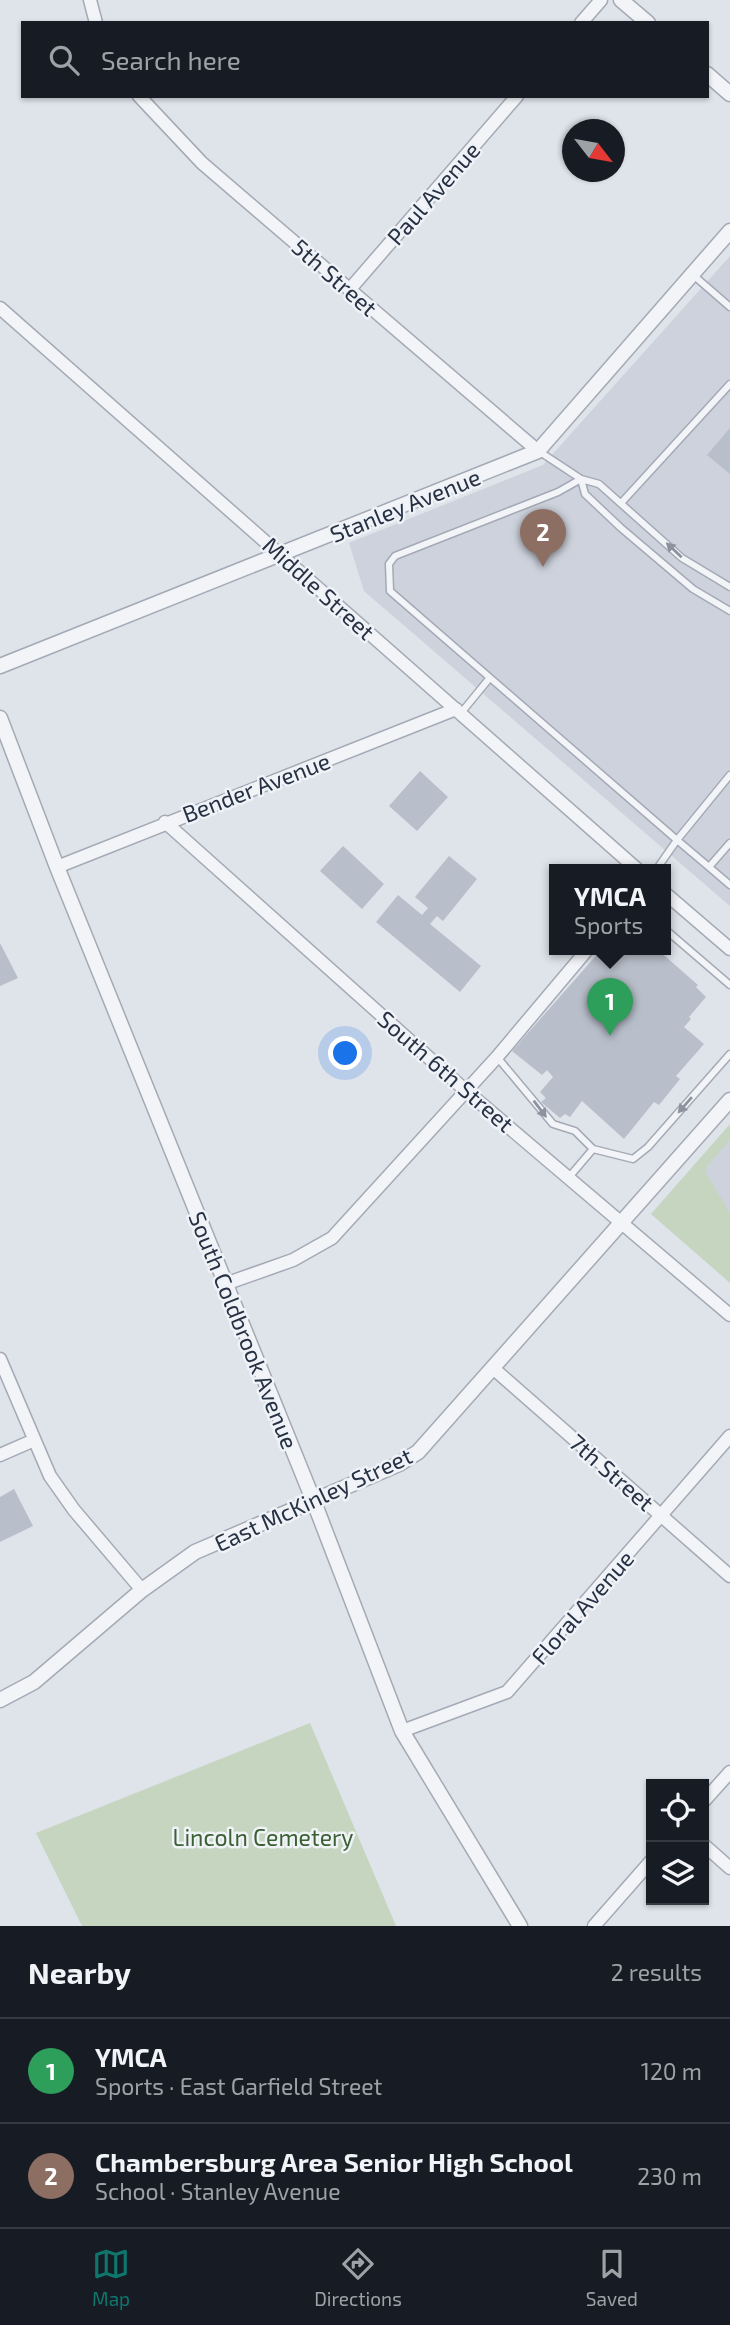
<!DOCTYPE html>
<meta charset="utf-8">
<style>
body{margin:0;font-family:"Exo 2",sans-serif;background:#242831;color:#f1f3f6}
.controls{position:absolute;right:21px;bottom:21px;display:grid;overflow:hidden;border-radius:0px;box-shadow:0 2px 5px #0004}
.controls button{width:63px;height:63px;display:grid;place-items:center;padding:0;border:0;border-bottom:2px solid #363941;background:#171b24;color:#f1f3f6;font:35px sans-serif}
.compass{position:absolute;left:562px;top:119px;width:63px;height:63px;border-radius:50%;background:#171b24;box-shadow:0 2px 5px #0004;rotate:121deg}
.you{position:absolute;left:346px;top:1054px;width:24px;height:24px;margin:-18px;border:5px solid #fff;border-radius:50%;background:#1a73e8;box-shadow:0 0 0 10px #1a73e833}
.badge{display:grid;place-items:center;width:46px;height:46px;border-radius:50%;background:#0f766e;color:#fff;font-size:23px;font-weight:700}
.pin{position:absolute;translate:-50% -58px;filter:drop-shadow(0 2px 4px #0008)}
.pin::after{content:'';position:absolute;top:37px;width:24px;height:21px;background:inherit;clip-path:polygon(0 0,100% 0,50% 100%)}
.popup{position:absolute;left:549px;top:864px;width:122px;height:91px;box-sizing:border-box;display:grid;place-content:center;border-radius:0px;background:#171b24;filter:drop-shadow(0 2px 5px #0005);font-size:23px;white-space:nowrap;color:#9ea1a6}
.popup b{font-size:26px;color:#f1f3f6}
.popup::after{content:'';position:absolute;left:50%;top:100%;margin-left:-14px;border:14px solid transparent;border-top-color:#171b24}
.list{margin:0;padding:0;list-style:none}
h2{display:flex;justify-content:space-between;align-items:center;height:91px;margin:0;padding:0 28px;font-size:30px}
h2 small{font-size:23px;font-weight:400;color:#9ea1a6}
.list li{display:grid;grid-template-columns:46px 1fr auto;gap:21px;align-items:center;box-sizing:border-box;height:105px;padding:0 28px;border-top:2px solid #363941}
.list b{display:block;font-size:26px;white-space:nowrap}
.list p{margin:0;font-size:23px;white-space:nowrap;color:#9ea1a6}
.list em{font-size:23px;font-style:normal;color:#9ea1a6}
.icon{flex:none;width:38px;height:38px;fill:none;stroke:currentColor;stroke-width:2;stroke-linecap:round;stroke-linejoin:round}
.map{position:relative;flex:none;width:730px;height:1926px;overflow:hidden}
.search{position:absolute;background:#171b24;box-shadow:0 2px 5px #0004;left:21px;right:21px;top:21px;height:77px;display:flex;align-items:center;gap:18px;box-sizing:border-box;padding:0 24px;border-radius:0px;color:#9ea1a6;font-size:26px}
.sheet{height:301px;background:#171b24}
nav{display:flex;justify-content:space-around;align-items:center;box-sizing:border-box;height:98px;border-top:2px solid #363941;background:#171b24;font-size:19px;color:#9ea1a6}
nav a{display:grid;justify-items:center;gap:4px}
nav .on{color:#0f766e}
.map>svg:first-child{display:block}
.built{fill:#cdd2dc}
.green{fill:#c5d5bf}
.building{fill:#b8bfca}
.lines{fill:none;stroke-linecap:round;stroke-linejoin:round}
.service-casing{stroke:#a4aab5;stroke-width:9}
.minor-casing{stroke:#a4aab5;stroke-width:15}
.tertiary-casing{stroke:#a4aab5;stroke-width:17}
.service{stroke:#f2f4f8;stroke-width:6}
.minor{stroke:#f2f4f8;stroke-width:12}
.tertiary{stroke:#f2f4f8;stroke-width:14}
.oneway{fill:#8c929e}
.labels{text-anchor:middle;dominant-baseline:central;stroke-width:5;stroke-linejoin:round;paint-order:stroke}
.street-label{font-size:23px;fill:#263143;stroke:#eff2f7}
.park-label{font-size:23px;fill:#3b6032;stroke:#eff2f7}
</style>
<div class="map">
<svg width="730" height="1926" viewBox="0 0 730 1926">
<rect width="100%" height="100%" fill="#dfe3ea"/>
<path class="built" d="M 730,256 L 730,906 L 364,591 L 349,543 L 543,465 Z
M 730,1132 L 730,1279 L 659,1216 Z"/>
<path class="green" d="M 730,1124 L 730,1140 L 707,1166 L 706,1173 L 730,1213 L 730,1283 L 651,1214 Z
M 310,1723 L 396,1926 L 82,1926 L 36,1833 Z"/>
<path class="building" d="M 730,428 L 730,474 L 707,455 Z
M 420,771 L 448,797 L 417,831 L 389,806 Z
M 343,846 L 384,884 L 362,909 L 320,871 Z
M 449,856 L 477,879 L 443,921 L 437,916 L 430,924 L 481,966 L 460,992 L 376,922 L 398,895 L 422,915 L 428,908 L 415,897 Z
M 0,943 L 18,978 L 0,986 Z
M 601,950 L 658,950 L 698,985 L 696,987 L 706,997 L 689,1017 L 691,1019 L 684,1027 L 704,1044 L 676,1076 L 680,1079 L 659,1105 L 654,1102 L 624,1139 L 582,1101 L 570,1117 L 565,1114 L 560,1118 L 541,1102 L 546,1098 L 540,1092 L 553,1077 L 547,1070 L 542,1075 L 512,1051 Z
M 14,1489 L 33,1526 L 0,1542 L 0,1497 Z"/>
<g class="lines">
<defs>
<path id="service" d="M 692,274 L 730,307
M 540,452 L 581,479 L 558,492 L 395,556 L 389,564 L 390,591 L 677,840 L 656,870
M 622,502 L 730,384
M 730,587 L 682,558 L 599,484 L 581,479 L 585,494 L 621,528 L 693,589 L 730,611
M 461,713 L 488,680
M 730,775 L 677,840 L 709,867 L 730,843
M 709,867 L 730,885
M 666,930 L 730,985
M 497,1057 L 553,1124 L 575,1131 L 593,1149
M 570,1176 L 593,1149 L 633,1159 L 648,1147 L 730,1054"/>
<path id="minor" d="M 90,0 L 96,23
M 581,23 L 601,0
M 139,96 L 202,163 L 538,451
M 350,289 L 517,96
M 0,308 L 638,870
M 165,822 L 465,1090 L 730,1315
M 57,867 L 456,709
M 666,894 L 730,949
M 225,1284 L 293,1260 L 332,1238 L 497,1057 L 587,950
M 0,1359 L 50,1476 L 74,1510 L 142,1590
M 494,1369 L 730,1576
M 0,1455 L 32,1441
M 402,1731 L 507,1692 L 730,1436
M 704,1801 L 730,1772
M 704,1845 L 730,1868
M 594,1926 L 651,1861"/>
<path id="tertiary" d="M 621,0 L 648,23
M 707,74 L 730,94
M 0,666 L 538,451 L 730,231
M 0,718 L 57,867 L 314,1502 L 402,1731 L 520,1926
M 0,1700 L 34,1682 L 142,1590 L 195,1552 L 399,1464 L 418,1452 L 730,1100"/>
</defs>
<use href="#service" class="service-casing"/>
<use href="#minor" class="minor-casing"/>
<use href="#tertiary" class="tertiary-casing"/>
<use href="#service" class="service"/>
<use href="#minor" class="minor"/>
<use href="#tertiary" class="tertiary"/>
</g>
<defs><path id="oneway-solid" d="M-6-.8H1V-3.2L6.5 0L1 3.2V.8H-6Z" transform="scale(1.75)"/></defs>
<g class="oneway">
<use href="#oneway-solid" transform="translate(674 550) rotate(-137)"/>
<use href="#oneway-solid" transform="translate(685 1105) rotate(131)"/>
<use href="#oneway-solid" transform="translate(540 1109) rotate(53)"/>
</g>
<g class="labels">
<g class="street-label">
<text transform="translate(433 193) rotate(-49)">Paul Avenue</text>
<text transform="translate(335 277) rotate(41)">5th Street</text>
<text transform="translate(405 505) rotate(-22)">Stanley Avenue</text>
<text transform="translate(319 588) rotate(42)">Middle Street</text>
<text transform="translate(256 787) rotate(-21)">Bender Avenue</text>
<text transform="translate(446 1071) rotate(41)">South 6th Street</text>
<text transform="translate(244 1330) rotate(68)">South Coldbrook Avenue</text>
<text transform="translate(612 1472) rotate(41)">7th Street</text>
<text transform="translate(313 1499) rotate(-25)">East McKinley Street</text>
<text transform="translate(582 1607) rotate(-49)">Floral Avenue</text>
</g>
<g class="park-label">
<text x="263" y="1837">Lincoln Cemetery</text>
</g>
</g>
</svg>
<div class="controls">
<button><svg class="icon" aria-label="locate" viewBox="0 0 24 24"><circle cx="12" cy="12" r="6"/><path d="M12 2v4M12 18v4M2 12h4M18 12h4"/></svg></button>
<button><svg class="icon" aria-label="layers" viewBox="0 0 24 24"><path d="M12 4l9 5-9 5-9-5zM3 14l9 5 9-5"/></svg></button>
</div>
<svg class="compass" viewBox="-18 -18 36 36"><path d="M0-13l5 13h-10z" fill="#e53935"/><path d="M0 13l5-13h-10z" fill="#9ea1a6"/></svg>
<div class="you"></div>
<div class="pin badge" style="left:610px;top:1036px;background:#2e9e5b">1</div>
<div class="popup"><b>YMCA</b>Sports</div>
<div class="pin badge" style="left:543px;top:567px;background:#8d6e63">2</div>
<div class="search"><svg class="icon" aria-label="search" viewBox="0 0 24 24"><circle cx="10" cy="10" r="6"/><path d="M15 15l6 6"/></svg>Search here</div>
</div>
<section class="sheet">
<h2>Nearby<small>2 results</small></h2>
<ul class="list">
<li><span class="badge" style="background:#2e9e5b">1</span><div><b>YMCA</b><p>Sports · East Garfield Street</p></div><em>120 m</em></li>
<li><span class="badge" style="background:#8d6e63">2</span><div><b>Chambersburg Area Senior High School</b><p>School · Stanley Avenue</p></div><em>230 m</em></li>
</ul>
</section>
<nav>
<a class="on"><svg class="icon" aria-label="map" viewBox="0 0 24 24"><path d="M3 6l6-2 6 2 6-2v14l-6 2-6-2-6 2zM9 4v14M15 6v14"/></svg>Map</a>
<a><svg class="icon" aria-label="directions" viewBox="0 0 24 24"><path d="M12 3l9 9-9 9-9-9zM9 14v-3h6M13 9l2 2-2 2"/></svg>Directions</a>
<a><svg class="icon" aria-label="saved" viewBox="0 0 24 24"><path d="M7 4h10v16l-5-4-5 4z"/></svg>Saved</a>
</nav>
